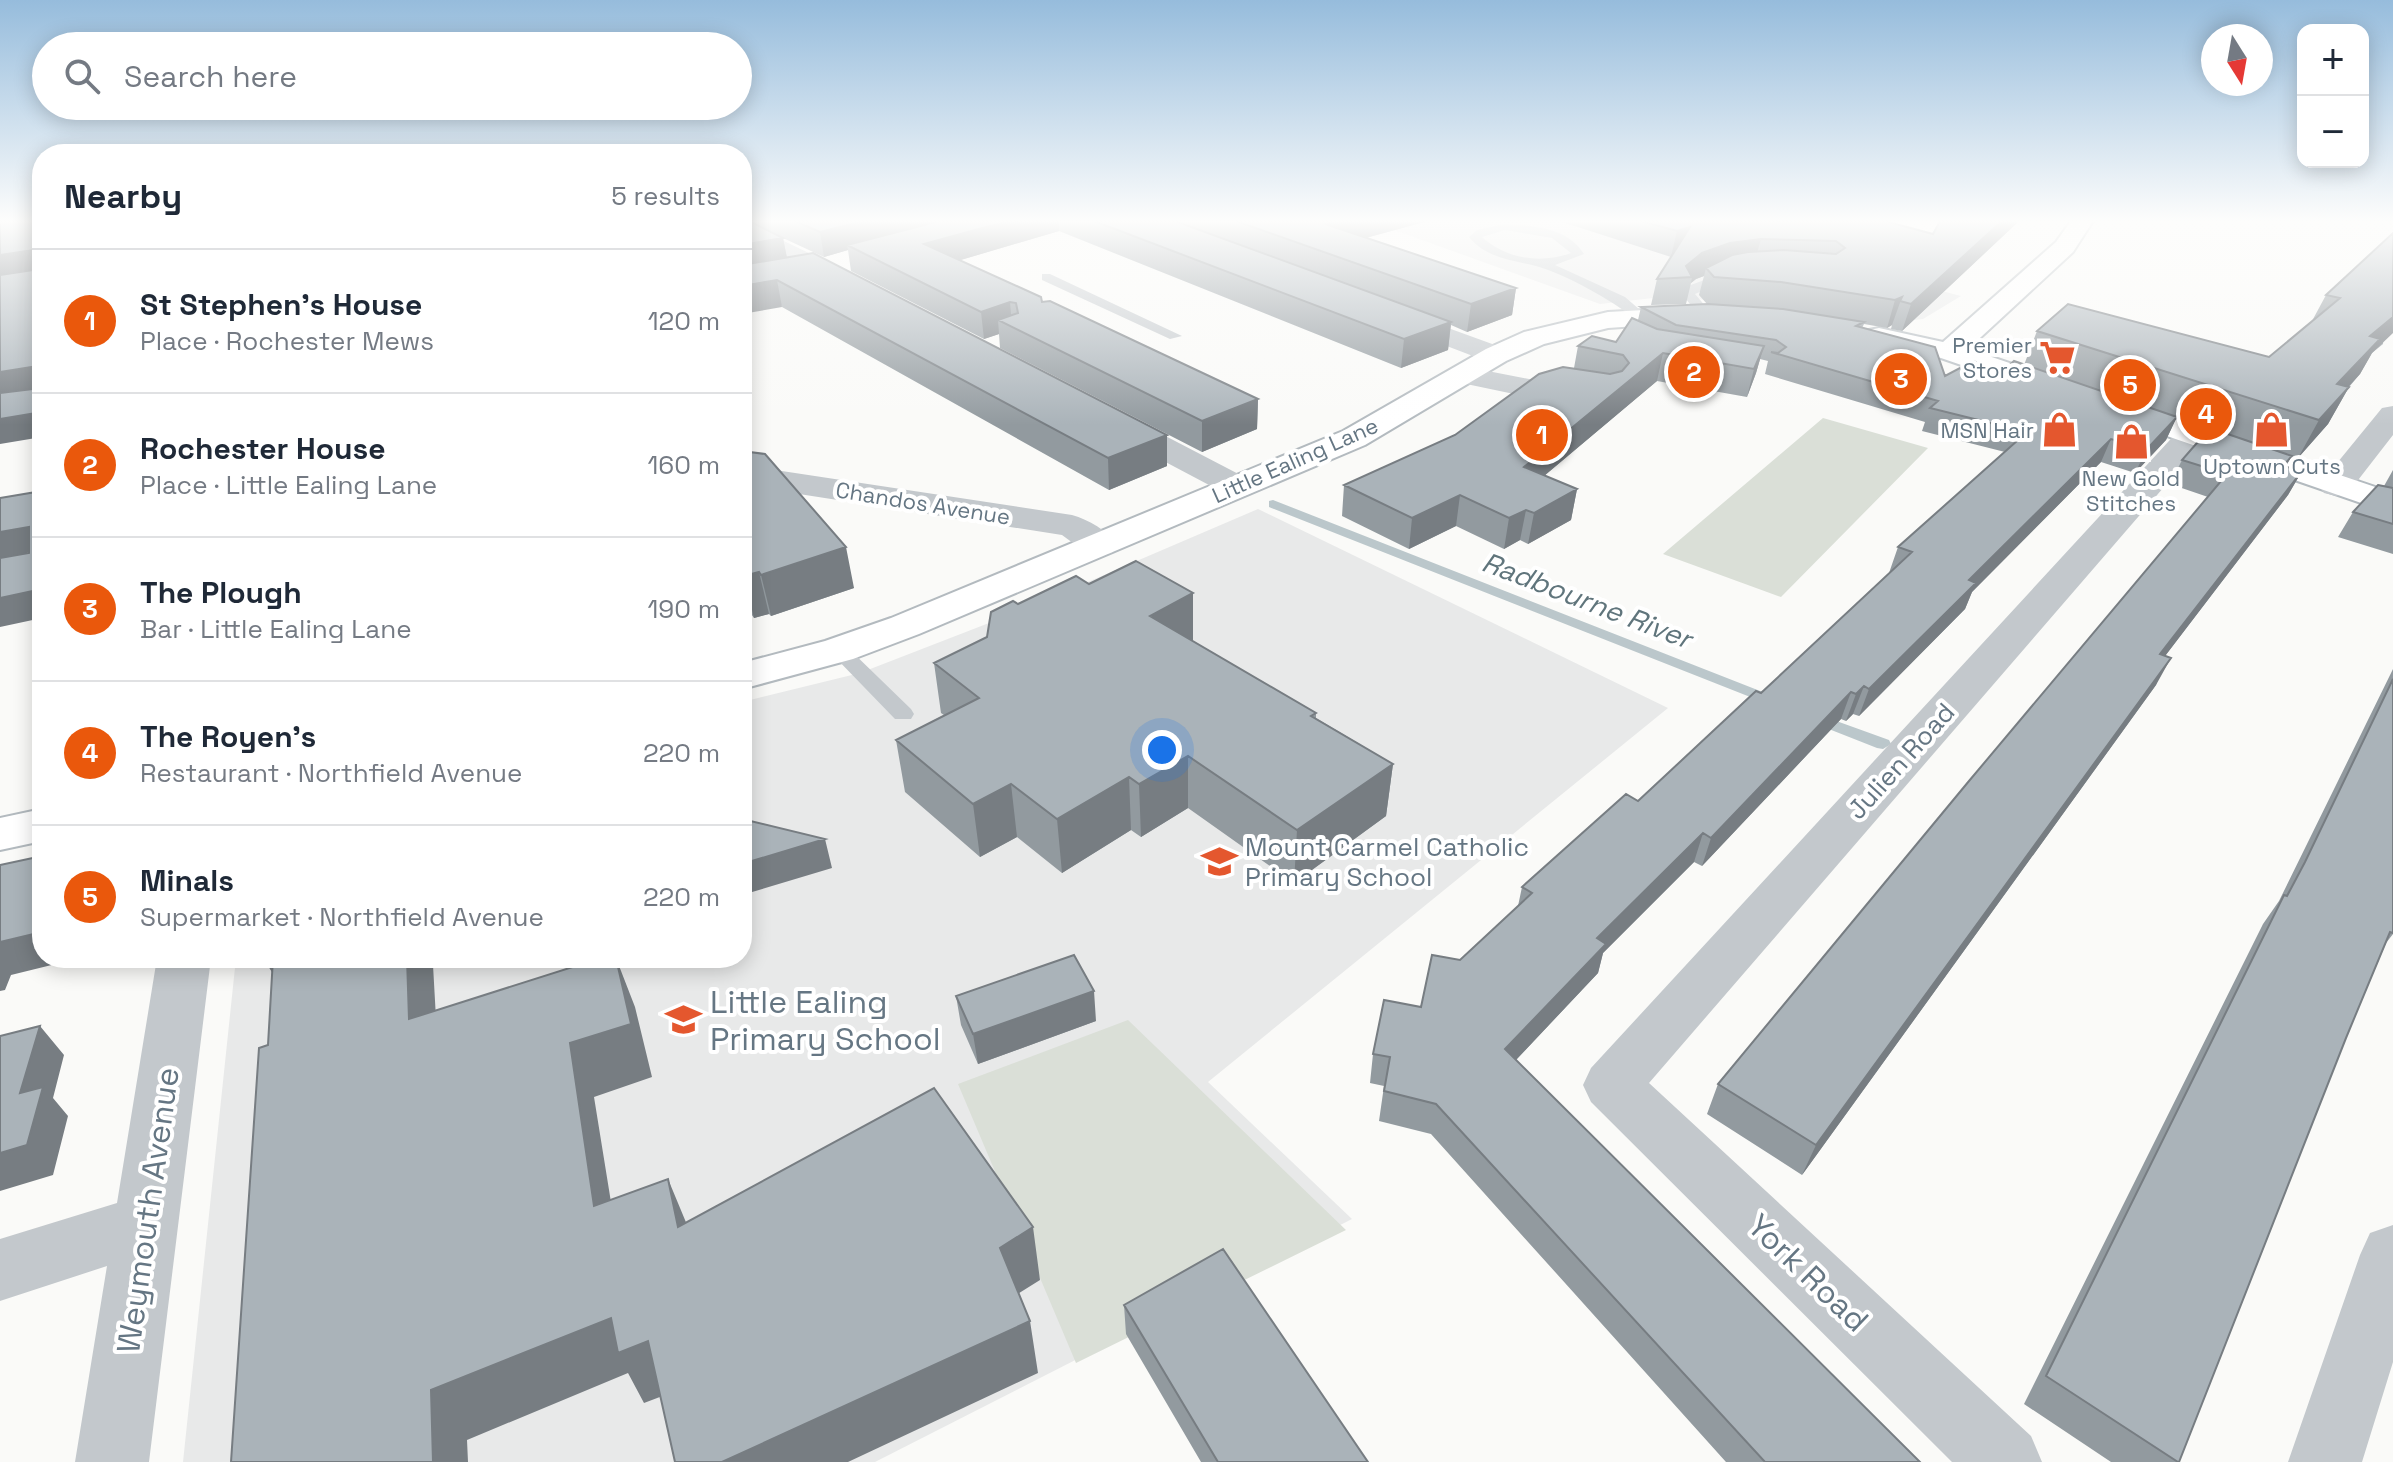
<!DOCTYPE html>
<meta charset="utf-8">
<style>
body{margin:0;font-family:"Space Grotesk",sans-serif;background:#f6f6f7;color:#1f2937}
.controls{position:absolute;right:24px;top:24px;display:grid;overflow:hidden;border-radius:16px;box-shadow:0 4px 20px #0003}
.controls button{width:72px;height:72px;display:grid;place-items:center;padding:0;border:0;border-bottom:2px solid #e0e1e3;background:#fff;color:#1f2937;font:40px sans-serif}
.compass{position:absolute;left:2201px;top:24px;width:72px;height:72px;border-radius:50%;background:#fff;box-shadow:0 4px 20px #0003;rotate:169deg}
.you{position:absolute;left:1162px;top:750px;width:28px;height:28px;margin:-20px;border:6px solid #fff;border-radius:50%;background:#1a73e8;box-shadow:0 0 0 12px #1a73e833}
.badge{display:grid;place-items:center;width:52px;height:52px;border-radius:50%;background:#ea580c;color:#fff;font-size:26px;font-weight:700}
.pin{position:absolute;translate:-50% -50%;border:4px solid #fff;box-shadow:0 2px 8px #0006}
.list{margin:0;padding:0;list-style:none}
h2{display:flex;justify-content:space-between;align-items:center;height:104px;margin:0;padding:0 32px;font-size:34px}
h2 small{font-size:26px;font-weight:400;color:#747a83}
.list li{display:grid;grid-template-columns:52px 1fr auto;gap:24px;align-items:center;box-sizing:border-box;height:144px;padding:0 32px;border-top:2px solid #e0e1e3}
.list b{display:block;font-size:30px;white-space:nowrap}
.list p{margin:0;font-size:26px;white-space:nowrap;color:#747a83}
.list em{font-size:26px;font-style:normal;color:#747a83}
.icon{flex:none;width:44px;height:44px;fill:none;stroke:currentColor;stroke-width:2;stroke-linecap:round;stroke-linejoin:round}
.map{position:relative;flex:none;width:2393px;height:1462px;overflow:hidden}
.search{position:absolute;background:#fff;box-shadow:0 4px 20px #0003;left:32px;top:32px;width:720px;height:88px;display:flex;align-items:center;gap:20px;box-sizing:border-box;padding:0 28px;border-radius:44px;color:#747a83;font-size:30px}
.panel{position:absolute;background:#fff;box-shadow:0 4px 20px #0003;left:32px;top:144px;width:720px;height:824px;border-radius:32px}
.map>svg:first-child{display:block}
.built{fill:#e8e9e9}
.green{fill:#dadfd7}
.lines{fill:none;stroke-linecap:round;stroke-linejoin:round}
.stream{fill:#bbc7cb;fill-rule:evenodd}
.secondary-casing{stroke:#b3babf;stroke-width:4}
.lane{fill:#c3c8cc;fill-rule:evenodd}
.street{fill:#c3c8cc;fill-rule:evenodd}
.secondary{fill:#fff;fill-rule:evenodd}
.wall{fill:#929a9f}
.shaded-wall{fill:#777d82}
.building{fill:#aab3b9;stroke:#777d82;stroke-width:2}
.labels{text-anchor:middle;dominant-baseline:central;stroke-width:8;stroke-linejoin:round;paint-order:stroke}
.far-poi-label{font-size:22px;fill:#657683;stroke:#fff;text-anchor:end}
.far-street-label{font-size:22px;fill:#657683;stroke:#fff}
.street-label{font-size:26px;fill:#657683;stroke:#fff}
.poi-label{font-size:26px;fill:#657683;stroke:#fff;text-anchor:start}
.water-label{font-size:28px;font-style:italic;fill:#60757c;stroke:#fff}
.near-poi-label{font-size:32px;fill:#657683;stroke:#fff;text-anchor:start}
.near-street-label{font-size:32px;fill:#657683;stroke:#fff}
</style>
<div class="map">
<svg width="2393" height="1462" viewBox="0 0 2393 1462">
<rect width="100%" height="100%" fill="#fafaf8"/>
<path class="built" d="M 1369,221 L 1800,221 L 1899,280 L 1961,296 L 1923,319 L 1896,322 L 1671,296 L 1600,304 Z
M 1258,509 L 1668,708 L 1208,1082 L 1352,1219 L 875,1462 L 183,1462 L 236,958 L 742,958 L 742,702 L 860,673 L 1020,611 Z"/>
<path class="green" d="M 1823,418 L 1928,448 L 1781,597 L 1663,554 Z
M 1128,1020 L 1346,1230 L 1076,1363 L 958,1084 Z"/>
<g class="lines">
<path class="stream" d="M 1273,500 L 1778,698 L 1781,701 L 1778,704 L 1768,704 L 1269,507 L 1269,501 Z
M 1817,714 L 1889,740 L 1891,744 L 1883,749 L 1877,748 L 1811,722 L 1809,719 L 1811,716 Z"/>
<defs>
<path id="secondary" d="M 2071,221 L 2093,221 L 2073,252 L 1968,349 L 2393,493 L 2393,514 L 1941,358 L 1869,342 L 1865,336 L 1869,330 L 1879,328 L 1943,342 L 2056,242 Z
M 1699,307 L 1708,309 L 1712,315 L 1708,321 L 1608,328 L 1544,344 L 1506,361 L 1365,445 L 919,634 L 853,659 L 742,689 L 742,663 L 825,641 L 891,618 L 1343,431 L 1486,349 L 1524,332 L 1608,312 Z
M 42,809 L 42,841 L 0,850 L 0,818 Z"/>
</defs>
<use href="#secondary" class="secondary-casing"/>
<path class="lane" d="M 1505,224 C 1535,226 1567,227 1584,254 L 1555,265 L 1625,297 L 1647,316 L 1635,319 C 1612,300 1565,274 1536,266 C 1512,260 1486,258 1469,237 L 1477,230 ZM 1505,230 L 1552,238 L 1571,253 C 1541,264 1506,259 1482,237 Z
M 1729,271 L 1735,275 L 1733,278 L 1695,294 L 1713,315 L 1701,318 L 1682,294 L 1688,286 Z
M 1042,274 L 1050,274 L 1182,336 L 1170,339 L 1042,280 Z
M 839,644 L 846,646 L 911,709 L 914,714 L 911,719 L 895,719 L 832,654 L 829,650 Z"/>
<path class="street" d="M 742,221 L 859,277 L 863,282 L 859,287 L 841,287 L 742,236 Z
M 1393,308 L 1506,349 L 1510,355 L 1506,361 L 1496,363 L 1486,361 L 1384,322 L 1380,316 L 1384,310 Z
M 1462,366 L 1534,380 L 1554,372 L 1589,379 L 1594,385 L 1589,391 L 1579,394 L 1559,391 L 1538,399 L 1452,381 L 1447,375 L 1452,369 Z
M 2393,406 L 2393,435 L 2348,493 L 2336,496 L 2324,493 L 2319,486 L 2324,479 L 2382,408 Z
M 1116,414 L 1127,416 L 1250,480 L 1255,487 L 1250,494 L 1238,497 L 1226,494 L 1105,430 L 1100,423 L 1105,416 Z
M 2191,427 L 2202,429 L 2207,436 L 2202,443 L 1649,1083 L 2031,1436 L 2042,1462 L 1952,1462 L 1591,1102 L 1583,1085 L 1591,1068 L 2180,429 Z
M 742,465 L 1072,515 C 1089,520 1107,530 1117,545 L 1112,553 C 1090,558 1079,547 1062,535 L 742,485 Z
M 157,958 L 211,958 L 149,1462 L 75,1462 L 107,1266 L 0,1301 L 0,1239 L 117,1203 Z
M 2393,1225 L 2393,1362 L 2362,1462 L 2288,1462 L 2360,1255 L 2370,1233 Z"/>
<use href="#secondary" class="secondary"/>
</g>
<path class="wall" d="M 742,221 L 1428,221 L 1366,238 L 1516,288 L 1512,315 L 1467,332 L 1451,325 L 1448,350 L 1401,368 L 1059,231 L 960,260 L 1042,302 L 1258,399 L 1257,429 L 1202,452 L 1000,348 L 999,334 L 984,339 L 851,271 L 848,250 L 824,257 L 783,238 L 787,258 L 1167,435 L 1167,466 L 1109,490 L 782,307 Z
M 1559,221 L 1885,221 L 1933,234 L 1940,221 L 2019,221 L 1902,331 L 1891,329 L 1892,325 L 1887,328 L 1864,324 L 1862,328 L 1945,376 L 2003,371 L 2024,365 L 2037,331 L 2269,357 L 2312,321 L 2326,295 L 2393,233 L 2383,344 L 2372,353 L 2360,374 L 2349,387 L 2328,424 L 2298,458 L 2286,454 L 2292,456 L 2286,466 L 2302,471 L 2288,495 L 2165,656 L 2156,685 L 1802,1175 L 1707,1114 L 1718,1084 L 2208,497 L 2170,484 L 2182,460 L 2210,429 L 2176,418 L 2166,440 L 2135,473 L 2101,462 L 1972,592 L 1965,609 L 1859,716 L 1853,714 L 1846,721 L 1841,719 L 1702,866 L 1694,862 L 1603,953 L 1598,973 L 1516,1060 L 1920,1462 L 1726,1462 L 1431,1134 L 1379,1121 L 1384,1086 L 1370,1083 L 1373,1054 L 1421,1007 L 1460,960 L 1518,906 L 1522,887 L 1638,801 L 1761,693 L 1890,573 L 1889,573 L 1898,547 L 2005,452 L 1922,431 L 1925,422 L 1765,374 L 1768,361 L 1760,359 L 1756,373 L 1747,397 L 1657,381 L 1544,476 L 1577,489 L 1571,520 L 1528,544 L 1520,540 L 1504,549 L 1456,526 L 1409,549 L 1342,516 L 1344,485 L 1455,435 L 1574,368 L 1578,346 L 1616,342 L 1638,320 L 1641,307 L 1707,304 L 1699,295 L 1704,276 L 1696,279 L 1691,283 L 1686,304 L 1651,305 L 1657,279 L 1671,257 Z
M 742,439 L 745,451 L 854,588 L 771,616 L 769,614 L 754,618 L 742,601 Z
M 2393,470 L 2393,554 L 2338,537 L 2353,512 L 2384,486 Z
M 1089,584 L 1193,593 L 1193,641 L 1316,713 L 1316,718 L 1393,764 L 1386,816 L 1294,883 L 1188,808 L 1141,837 L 1131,830 L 1062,873 L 1017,837 L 980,857 L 905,792 L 896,740 L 944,715 L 941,713 L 934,663 L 987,637 L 1018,604 Z
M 2393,669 L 2393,934 L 2386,943 L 2346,1038 L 2178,1462 L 2111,1462 L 2024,1404 L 2263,924 L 2279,901 Z
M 956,996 L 1096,1021 L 978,1064 L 961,1025 Z
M 1124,1305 L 1368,1462 L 1201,1462 L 1126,1334 Z"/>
<path class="shaded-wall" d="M 863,221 L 959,221 L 847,245 L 848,250 L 824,257 L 820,232 Z
M 1008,221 L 1059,221 L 1059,231 L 927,270 L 924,244 Z
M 1339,221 L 1428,221 L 1324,249 L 1325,224 Z
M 2002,221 L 2019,221 L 1902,331 L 1911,304 Z
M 1690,227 L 1671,257 L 1677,231 Z
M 783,238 L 788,263 L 742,272 L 742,245 Z
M 1761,239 L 1754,264 L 1706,268 L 1704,276 L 1696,279 L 1691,283 L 1692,277 L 1686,266 L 1702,253 L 1730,243 Z
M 34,250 L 42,270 L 0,276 L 0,255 Z
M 777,280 L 782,307 L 742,314 L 742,286 Z
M 1516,288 L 1512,315 L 1467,332 L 1471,304 Z
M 1902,297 L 1892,325 L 1887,328 L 1895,300 Z
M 1010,302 L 1012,327 L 998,320 L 999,334 L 984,339 L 981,312 Z
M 2393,317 L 2393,333 L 2372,353 L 2360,374 L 2317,421 L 2337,384 L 2370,336 Z
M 1451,322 L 1448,350 L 1401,368 L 1404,339 Z
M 1764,346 L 1756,373 L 1747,397 L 1754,369 Z
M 1663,353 L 1657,381 L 1519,497 L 1524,467 Z
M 32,367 L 42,389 L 0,396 L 0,372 Z
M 2349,387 L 2328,424 L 2298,458 L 2319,420 Z
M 1258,399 L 1257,429 L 1202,452 L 1202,421 Z
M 42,412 L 42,437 L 0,444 L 0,419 Z
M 2177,417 L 2166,440 L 2135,473 L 2147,449 Z
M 1167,435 L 1167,466 L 1109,490 L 1108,458 Z
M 2111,439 L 2101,462 L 1972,592 L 1965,609 L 1859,716 L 1869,689 L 1969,580 Z
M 2302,471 L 2288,495 L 2146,681 L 2160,654 Z
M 1577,489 L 1571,520 L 1528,544 L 1534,513 Z
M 1460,495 L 1456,526 L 1409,549 L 1412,518 Z
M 1526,510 L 1520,540 L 1504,549 L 1509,518 Z
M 29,527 L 42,549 L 0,560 L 0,532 Z
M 846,547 L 854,588 L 771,616 L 761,575 Z
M 759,572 L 769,614 L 754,618 L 744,576 Z
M 42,589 L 42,618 L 0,627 L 0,598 Z
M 1193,593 L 1193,642 L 1150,616 Z
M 2171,658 L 2156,685 L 1802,1175 L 1816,1145 Z
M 1864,686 L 1853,714 L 1846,721 L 1856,694 Z
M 1851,692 L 1841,719 L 1702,866 L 1711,838 Z
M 1188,756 L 1188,808 L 1141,837 L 1139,784 Z
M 1393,764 L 1386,816 L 1294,883 L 1297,830 Z
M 1129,777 L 1131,830 L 1062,873 L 1057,819 Z
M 1011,784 L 1017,837 L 980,857 L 973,804 Z
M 1703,833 L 1694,862 L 1603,953 L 1598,973 L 1498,1079 L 1505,1049 L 1597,938 Z
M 825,839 L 832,868 L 742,895 L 742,864 Z
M 42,932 L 42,958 L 80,958 L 11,975 L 5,990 L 0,991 L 0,942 Z
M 263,958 L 295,958 L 294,1007 Z
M 407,958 L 456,958 L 433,965 L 439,1072 L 409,1019 Z
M 616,958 L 635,1007 L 652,1077 L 594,1097 L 620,1258 L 594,1206 L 570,1043 Z
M 1094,991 L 1096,1021 L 978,1064 L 973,1034 Z
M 40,1026 L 64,1055 L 53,1098 L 68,1116 L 53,1175 L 0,1191 L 0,1153 L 20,1093 Z
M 668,1179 L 690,1232 L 678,1227 Z
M 1033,1227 L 1040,1280 L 1008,1300 L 1000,1248 Z
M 611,1318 L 648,1341 L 673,1392 L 644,1403 L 628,1373 L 467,1440 L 468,1462 L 433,1462 L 431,1390 Z
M 1030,1321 L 1038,1373 L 848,1462 L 722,1462 Z"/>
<path class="building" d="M 0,221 L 42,221 L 42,412 L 0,419 L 0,393 L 32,389 L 32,367 L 0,372 L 0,275 L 34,270 L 34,250 L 0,255 Z
M 742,221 L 749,221 L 783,238 L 742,245 Z
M 795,221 L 863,221 L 820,232 Z
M 940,221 L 1008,221 L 924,244 L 1041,297 L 1042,302 L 1050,301 L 1258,399 L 1202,421 L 998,320 L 1018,313 L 1016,303 L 1010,302 L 981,312 L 847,245 Z
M 1094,221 L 1175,221 L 1451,322 L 1404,339 Z
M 1236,221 L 1339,221 L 1325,224 L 1516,288 L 1471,304 Z
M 1641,221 L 1885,221 L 1933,234 L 1940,221 L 2002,221 L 1911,304 L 1900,301 L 1902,297 L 1895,300 L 1781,282 L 1714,277 L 1706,268 L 1732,255 L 1748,252 L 1784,250 L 1836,254 L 1845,248 L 1836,241 L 1761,239 L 1730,243 L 1702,253 L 1686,266 L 1692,277 L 1657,279 L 1690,227 L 1677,231 Z
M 2393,233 L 2393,317 L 2370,336 L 2380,339 L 2337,384 L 2349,387 L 2319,420 L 2037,331 L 2068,304 L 2269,357 L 2340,298 L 2326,295 Z
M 813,253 L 1167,435 L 1108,458 L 777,280 L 742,286 L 742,265 Z
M 1708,304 L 1783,309 L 1864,322 L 1856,326 L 1935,347 L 1945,376 L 1973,361 L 2003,371 L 2014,361 L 2177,417 L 2147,449 L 2111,439 L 1969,580 L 1976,583 L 1869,689 L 1864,686 L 1856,694 L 1851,692 L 1711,838 L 1703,833 L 1597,938 L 1606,944 L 1505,1049 L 1920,1462 L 1765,1462 L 1436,1104 L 1384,1091 L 1390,1057 L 1373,1054 L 1384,1000 L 1421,1007 L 1432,955 L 1460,960 L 1532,893 L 1522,887 L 1626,794 L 1638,801 L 1756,691 L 1761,693 L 1912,552 L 1898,547 L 2027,432 L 1930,408 L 1938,401 L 1771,352 L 1778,353 L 1786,347 L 1776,340 L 1676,325 L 1641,307 Z
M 1632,318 L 1657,329 L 1764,346 L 1754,369 L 1663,353 L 1524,467 L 1577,489 L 1534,513 L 1526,510 L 1509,518 L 1460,495 L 1412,518 L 1344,485 L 1455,435 L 1539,374 L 1563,367 L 1610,374 L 1622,371 L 1629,363 L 1623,355 L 1578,346 L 1592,336 L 1616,342 Z
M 2210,428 L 2292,456 L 2283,466 L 2302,471 L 2160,654 L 2171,658 L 1816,1145 L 1718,1084 L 1969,781 L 2227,474 L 2182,460 Z
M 742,451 L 765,454 L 846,547 L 761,575 L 759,572 L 744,576 L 742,573 Z
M 2378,485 L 2393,488 L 2393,524 L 2353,512 Z
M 42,491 L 42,589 L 0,598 L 0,558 L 29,553 L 29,527 L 0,532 L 0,498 Z
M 1136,561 L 1193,593 L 1150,616 L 1316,713 L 1311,716 L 1393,764 L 1297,830 L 1188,756 L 1139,784 L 1129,777 L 1057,819 L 1011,784 L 973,804 L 896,740 L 979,698 L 934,663 L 987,637 L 991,612 L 1013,601 L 1018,604 L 1076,576 L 1089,584 Z
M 2393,679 L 2393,933 L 2390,932 L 2346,1038 L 2179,1462 L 2178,1462 L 2046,1376 L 2284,895 L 2287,896 L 2305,862 Z
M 742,819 L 825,839 L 742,864 Z
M 42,856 L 42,932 L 0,942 L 0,865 Z
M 1074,955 L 1094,991 L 973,1034 L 956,996 Z
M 273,958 L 407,958 L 409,1019 L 601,958 L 616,958 L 631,1024 L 570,1043 L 594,1206 L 668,1179 L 678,1227 L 934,1088 L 1033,1227 L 1000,1248 L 1030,1321 L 722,1462 L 675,1462 L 648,1341 L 618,1353 L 611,1318 L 431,1390 L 433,1462 L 231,1462 L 259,1048 L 268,1045 Z
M 40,1026 L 20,1093 L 43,1087 L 27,1145 L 0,1153 L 0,1036 Z
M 1223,1249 L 1368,1462 L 1218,1462 L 1124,1305 Z"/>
<linearGradient id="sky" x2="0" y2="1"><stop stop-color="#96bcdc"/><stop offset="0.52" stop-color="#fdfdfc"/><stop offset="1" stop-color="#fdfdfc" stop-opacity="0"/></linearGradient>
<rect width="2393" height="425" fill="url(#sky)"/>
<defs>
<symbol id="supermarket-bare" viewBox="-9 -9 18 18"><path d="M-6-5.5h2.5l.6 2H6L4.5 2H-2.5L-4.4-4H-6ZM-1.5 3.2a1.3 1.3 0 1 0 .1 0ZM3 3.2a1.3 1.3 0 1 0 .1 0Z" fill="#e4572e" stroke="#fff" stroke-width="2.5" paint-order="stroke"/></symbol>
<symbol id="shop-bare" viewBox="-9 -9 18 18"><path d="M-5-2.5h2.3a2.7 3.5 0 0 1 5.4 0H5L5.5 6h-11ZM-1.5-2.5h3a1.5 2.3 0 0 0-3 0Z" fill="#e4572e" stroke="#fff" stroke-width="2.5" paint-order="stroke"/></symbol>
<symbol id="school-bare" viewBox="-9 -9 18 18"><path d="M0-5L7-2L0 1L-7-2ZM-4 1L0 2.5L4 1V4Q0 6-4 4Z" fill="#e4572e" stroke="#fff" stroke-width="2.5" paint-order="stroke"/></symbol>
</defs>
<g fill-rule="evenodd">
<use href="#supermarket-bare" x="2032" y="332" width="51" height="51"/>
<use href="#shop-bare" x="2034" y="404" width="51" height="51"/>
<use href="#shop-bare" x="2246" y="404" width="51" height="51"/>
<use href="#shop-bare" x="2106" y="416" width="51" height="51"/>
<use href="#school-bare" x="1194" y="836" width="51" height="51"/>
<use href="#school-bare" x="658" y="994" width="51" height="51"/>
</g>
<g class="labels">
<g class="far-poi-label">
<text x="2032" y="345">Premier<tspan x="2032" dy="25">Stores</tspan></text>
<text x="2034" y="430">MSN Hair</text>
<text x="2272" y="466" text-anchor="middle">Uptown Cuts</text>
<text x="2131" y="478" text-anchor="middle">New Gold<tspan x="2131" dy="25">Stitches</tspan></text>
</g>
<g class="far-street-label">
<text transform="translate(1295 460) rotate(-24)">Little Ealing Lane</text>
<text transform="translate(923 503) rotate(9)">Chandos Avenue</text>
</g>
<g class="street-label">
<text transform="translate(1901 761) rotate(-48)">Julien Road</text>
</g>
<g class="poi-label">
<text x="1245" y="847">Mount Carmel Catholic<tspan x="1245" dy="30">Primary School</tspan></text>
</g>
<g class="water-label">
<text transform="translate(1587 600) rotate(21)">Radbourne River</text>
</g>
<g class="near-poi-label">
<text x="710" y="1002">Little Ealing<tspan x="710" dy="37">Primary School</tspan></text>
</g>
<g class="near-street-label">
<text transform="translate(148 1210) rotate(-82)">Weymouth Avenue</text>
<text transform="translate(1808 1273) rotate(44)">York Road</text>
</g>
</g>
</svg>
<div class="controls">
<button>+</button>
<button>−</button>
</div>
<svg class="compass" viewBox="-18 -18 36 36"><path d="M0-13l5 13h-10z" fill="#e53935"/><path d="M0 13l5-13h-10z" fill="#747a83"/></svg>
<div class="you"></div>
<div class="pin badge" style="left:1542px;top:435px">1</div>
<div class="pin badge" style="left:1694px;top:372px">2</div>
<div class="pin badge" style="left:1901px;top:379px">3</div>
<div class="pin badge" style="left:2206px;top:414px">4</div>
<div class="pin badge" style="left:2130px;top:385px">5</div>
<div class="search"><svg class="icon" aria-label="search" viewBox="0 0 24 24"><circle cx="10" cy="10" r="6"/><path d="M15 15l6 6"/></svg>Search here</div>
<section class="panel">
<h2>Nearby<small>5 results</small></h2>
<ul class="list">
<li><span class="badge">1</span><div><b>St Stephen's House</b><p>Place · Rochester Mews</p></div><em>120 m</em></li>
<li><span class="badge">2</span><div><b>Rochester House</b><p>Place · Little Ealing Lane</p></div><em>160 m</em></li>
<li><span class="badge">3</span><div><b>The Plough</b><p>Bar · Little Ealing Lane</p></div><em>190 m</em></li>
<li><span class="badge">4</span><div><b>The Royen's</b><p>Restaurant · Northfield Avenue</p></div><em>220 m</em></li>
<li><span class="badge">5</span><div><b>Minals</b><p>Supermarket · Northfield Avenue</p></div><em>220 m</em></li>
</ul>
</section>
</div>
